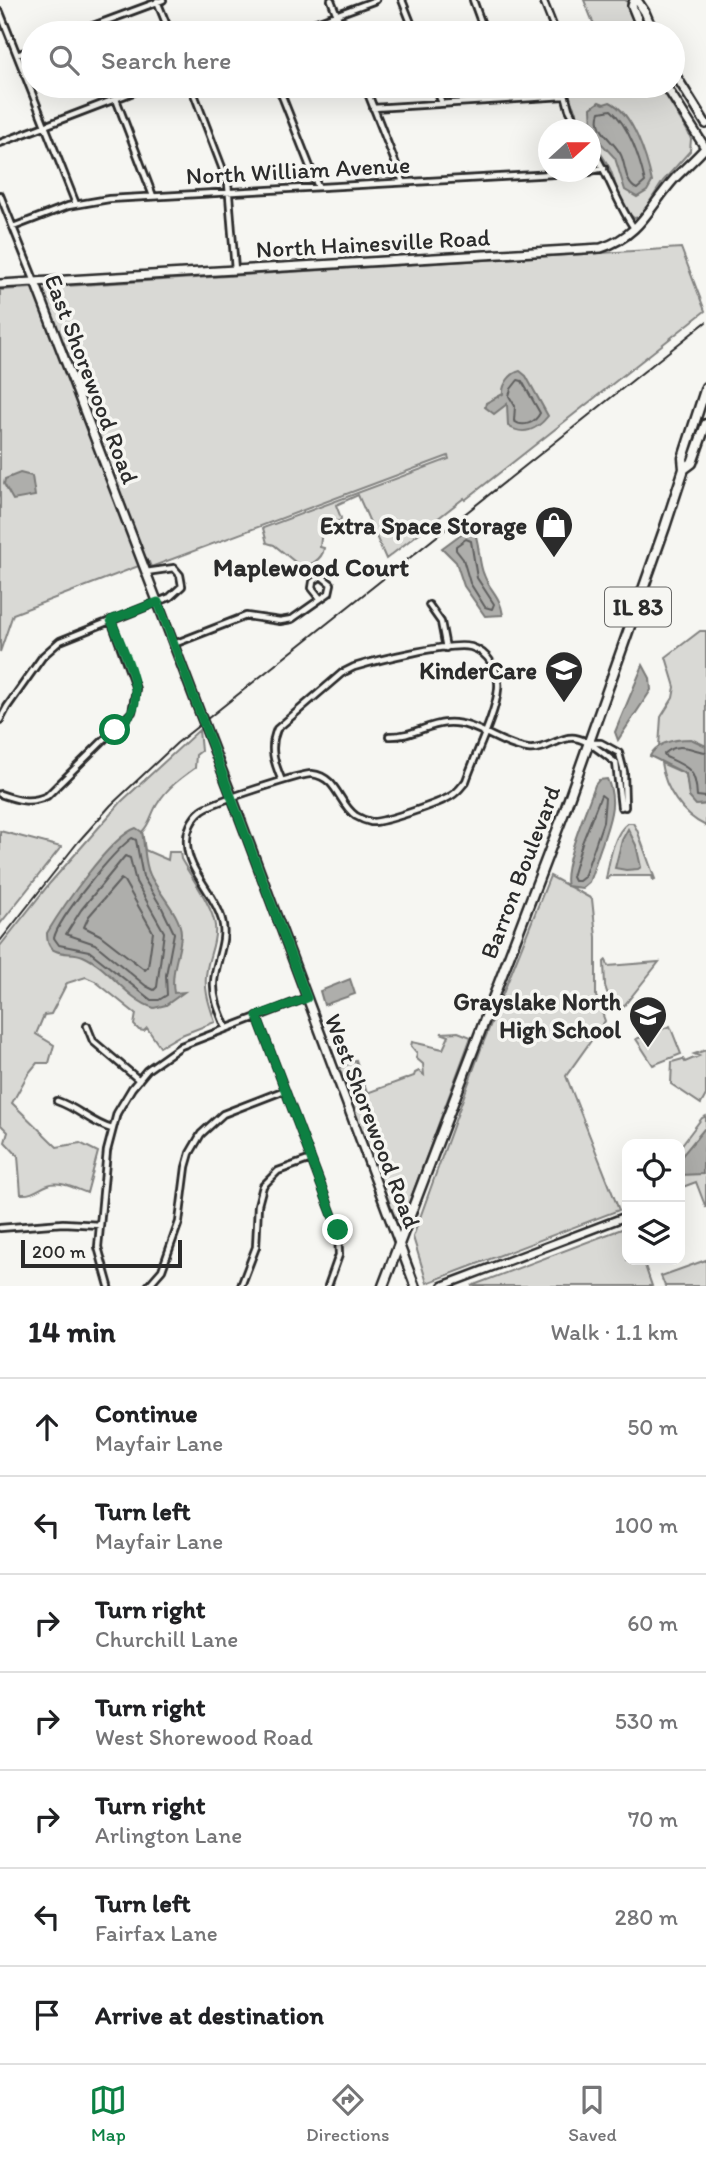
<!DOCTYPE html>
<meta charset="utf-8">
<style>
body{margin:0;font-family:Itim,sans-serif;background:#f6f6f6;color:#202124}
.controls{position:absolute;right:21px;bottom:21px;display:grid;overflow:hidden;border-radius:14px;box-shadow:0 7px 28px #0002}
.controls button{width:63px;height:63px;display:grid;place-items:center;padding:0;border:0;border-bottom:2px solid #e0e0e0;background:#fff;color:#202124;font:35px sans-serif}
.compass{position:absolute;left:538px;top:119px;width:63px;height:63px;border-radius:50%;background:#fff;box-shadow:0 7px 28px #0002;rotate:69deg}
.scale{position:absolute;left:21px;bottom:18px;width:161px;box-sizing:border-box;padding-left:7px;border:4px solid #2b2b2b;border-top:0;font-size:19px;line-height:24px;white-space:nowrap;color:#2b2b2b;-webkit-text-stroke:5px #f6f6f2;paint-order:stroke}
.stop{position:absolute;width:21px;height:21px;margin:-16px;border:5px solid #0b8043;border-radius:50%;background:#fff}
.stop.end{background:#0b8043;border-color:#fff;box-shadow:0 2px 7px #0008}
.list{margin:0;padding:0;list-style:none}
h2{display:flex;justify-content:space-between;align-items:center;height:91px;margin:0;padding:0 28px;font-size:30px}
h2 small{font-size:23px;font-weight:400;color:#757577}
.list li{display:grid;grid-template-columns:46px 1fr auto;gap:21px;align-items:center;box-sizing:border-box;height:98px;padding:0 28px;border-top:2px solid #e0e0e0}
.list b{display:block;font-size:26px;white-space:nowrap}
.list p{margin:0;font-size:23px;white-space:nowrap;color:#757577}
.list em{font-size:23px;font-style:normal;color:#757577}
.icon{flex:none;width:38px;height:38px;fill:none;stroke:currentColor;stroke-width:2;stroke-linecap:round;stroke-linejoin:round}
.map{position:relative;flex:none;width:706px;height:1286px;overflow:hidden}
.search{position:absolute;background:#fff;box-shadow:0 7px 28px #0002;left:21px;right:21px;top:21px;height:77px;display:flex;align-items:center;gap:18px;box-sizing:border-box;padding:0 24px;border-radius:38px;color:#757577;font-size:26px}
.sheet{height:777px;background:#fff}
nav{display:flex;justify-content:space-around;align-items:center;box-sizing:border-box;height:98px;border-top:2px solid #e0e0e0;background:#fff;font-size:19px;color:#757577}
nav a{display:grid;justify-items:center;gap:4px}
nav .on{color:#0b8043}
.map>svg:first-child{display:block}
.green{fill:#d9d9d5;stroke:#828280;stroke-width:2}
.water{fill:#aeaeab;stroke:#7a7a78;stroke-width:2}
.lines{fill:none;stroke-linecap:round;stroke-linejoin:round}
.shore{stroke:#5f5f5e;stroke-width:2}
.minor-casing{stroke:#2b2b2b;stroke-width:10}
.tertiary-casing{stroke:#2b2b2b;stroke-width:11}
.secondary-casing{stroke:#2b2b2b;stroke-width:12}
.primary-casing{stroke:#2b2b2b;stroke-width:13}
.minor{stroke:#f6f6f2;stroke-width:4.5}
.tertiary{stroke:#f6f6f2;stroke-width:6}
.secondary{stroke:#f6f6f2;stroke-width:7}
.primary{stroke:#f6f6f2;stroke-width:8}
.rail{stroke:#2b2b2b;stroke-width:2}
.route{stroke:#0b8043;stroke-width:9}
.labels{text-anchor:middle;dominant-baseline:central;stroke-width:7;stroke-linejoin:round;paint-order:stroke}
.shield{fill:#f6f6f2;stroke:#686867;stroke-width:2}
.shield-label{font-size:23px;font-weight:bold;fill:#2b2b2b}
.street-label{font-size:24px;fill:#2b2b2b;stroke:#f6f6f2}
.poi-label{font-size:24px;font-weight:bold;fill:#2b2b2b;stroke:#f6f6f2;text-anchor:end}
.neighbourhood-label{font-size:26px;font-weight:bold;fill:#2b2b2b;stroke:#f6f6f2}
</style>
<div class="map">
<svg width="706" height="1286" viewBox="0 0 706 1286">
<rect width="100%" height="100%" fill="#f6f6f2"/>
<filter id="ink" filterUnits="userSpaceOnUse"><feTurbulence type="fractalNoise" baseFrequency=".0143" numOctaves="2"/><feDisplacementMap in="SourceGraphic" scale="14" xChannelSelector="R" yChannelSelector="G"/><feConvolveMatrix kernelMatrix="1 2 1 2 8 2 1 2 1" color-interpolation-filters="sRGB"/></filter>
<g filter="url(#ink)">
<path class="green" d="M 584,0 L 626,0 L 638,33 L 588,33 L 596,30 Z
M 567,86 L 660,86 L 688,132 L 691,139 L 690,151 L 663,181 L 640,217 L 634,218 C 618,207 617,185 610,169 C 604,156 591,143 590,130 L 585,129 L 569,98 Z
M 681,248 L 705,311 L 465,500 L 464,498 L 386,559 L 358,495 L 336,505 L 341,518 L 340,521 L 323,521 L 320,547 L 324,548 C 322,562 307,566 295,570 L 291,567 L 295,562 L 274,545 L 267,543 L 263,528 L 449,459 L 448,456 L 151,567 L 149,562 L 13,614 L 0,652 L 0,290 Z
M 700,631 L 706,631 L 706,746 C 686,739 680,738 659,746 L 661,717 L 673,698 L 675,687 L 666,657 Z
M 199,730 L 201,751 L 196,755 L 195,768 C 181,778 167,788 158,803 C 151,813 151,823 142,832 L 145,850 L 168,860 L 169,852 L 180,852 L 181,859 C 191,877 213,906 215,926 C 217,941 209,955 207,969 C 203,988 209,1004 215,1022 L 179,1036 L 160,1047 L 147,1028 L 144,1031 L 139,1030 L 134,1025 L 136,1014 L 95,981 L 86,977 L 67,983 L 51,1014 L 44,1015 L 36,1034 L 54,1045 L 49,1063 L 37,1063 L 28,1074 L 12,1103 L 57,1147 L 80,1143 L 98,1152 L 87,1193 C 76,1189 59,1180 48,1185 C 38,1189 33,1195 21,1194 L 18,1156 L 5,1142 L 8,1132 L 0,1124 L 0,946 L 50,883 L 122,801 Z
M 661,763 L 686,774 L 689,793 L 700,805 L 706,804 L 706,826 C 682,815 665,789 661,763 Z
M 628,823 L 633,823 L 637,830 L 655,879 L 653,880 L 652,876 L 609,876 L 608,879 L 606,879 C 609,863 613,833 628,823 Z
M 0,831 L 61,847 L 0,924 Z
M 550,876 L 592,899 L 596,937 L 596,996 L 605,1021 L 566,1076 L 619,1210 L 427,1283 L 413,1237 L 482,1046 Z
M 606,960 L 608,966 L 659,962 L 623,1007 L 618,1010 L 612,1007 L 605,986 L 604,962 Z
M 670,1026 L 681,1054 L 653,1065 L 636,1039 Z
M 458,1032 L 471,1037 L 408,1206 L 404,1216 L 397,1219 L 391,1210 L 338,1069 L 356,1060 L 367,1093 L 414,1076 L 415,1073 L 419,1071 L 424,1075 L 423,1064 L 416,1058 L 417,1053 L 411,1046 L 412,1042 L 443,1049 L 449,1036 L 441,1033 Z
M 706,1050 L 706,1095 L 701,1104 L 671,1084 L 672,1062 L 683,1059 L 685,1062 L 699,1056 L 694,1054 Z
M 706,1116 L 706,1208 L 696,1182 L 680,1188 L 680,1147 L 702,1118 Z
M 627,1227 L 627,1260 L 643,1260 L 652,1286 L 471,1286 Z
M 706,1260 L 706,1286 L 665,1286 L 661,1276 Z"/>
<path class="water" d="M 599,102 L 604,104 L 610,102 C 633,113 647,158 652,182 L 647,191 L 637,197 L 625,190 L 615,158 L 601,143 L 592,126 L 591,108 Z
M 520,371 L 526,376 L 548,416 C 537,430 523,436 508,426 L 507,404 L 494,414 L 485,407 L 486,403 L 503,394 C 502,384 511,373 520,371 Z
M 20,473 L 32,476 L 35,496 L 13,500 L 4,484 L 5,479 Z
M 472,526 C 481,542 477,559 484,575 C 490,591 500,595 503,615 L 485,616 L 464,586 L 456,562 L 442,548 Z
M 643,665 L 650,678 L 651,690 L 618,740 L 615,732 Z
M 691,739 L 706,746 L 706,804 L 696,805 L 689,797 L 686,774 L 650,756 C 657,742 676,739 691,739 Z
M 607,779 C 618,802 609,821 602,844 C 597,857 594,869 589,882 L 582,888 L 567,886 C 561,868 588,806 595,785 L 599,780 Z
M 136,828 L 142,832 C 145,846 144,862 150,875 C 157,891 181,915 181,933 C 181,952 170,970 174,993 L 184,992 L 166,1005 L 154,1008 C 126,999 110,968 83,956 C 74,952 65,955 56,951 C 48,948 47,941 47,933 C 62,908 110,837 136,828 Z
M 628,829 L 636,845 L 641,867 L 638,869 L 626,870 L 615,868 L 622,840 Z
M 350,979 L 355,994 L 324,1005 L 320,991 Z
M 704,1129 L 706,1129 C 706,1145 702,1158 703,1174 L 680,1175 L 680,1158 Z"/>
<g class="lines">
<path class="shore" d="M 611,110 C 629,126 640,159 645,182 L 637,189 C 625,184 626,166 621,155 C 614,140 593,131 600,112 Z
M 518,380 L 522,381 L 540,413 C 535,423 523,428 514,421 L 515,406 L 509,396 L 511,389 Z
M 466,539 L 471,541 L 477,578 L 494,604 L 492,609 L 485,607 L 470,583 L 463,559 L 456,550 L 456,546 Z
M 706,752 C 690,750 678,741 664,754 L 666,757 C 688,767 696,769 697,796 L 706,797
M 601,795 L 605,798 L 603,822 L 584,877 L 579,881 L 574,881 L 572,877 L 582,843 Z
M 132,838 L 136,840 L 143,877 L 162,908 L 174,933 L 166,975 L 167,995 L 159,1000 L 151,1000 L 89,951 L 59,945 L 54,938 C 59,917 114,851 132,838 Z
M 125,856 L 130,858 L 136,882 L 164,932 L 157,987 L 154,990 L 146,986 L 95,944 L 66,934 L 81,910 Z
M 121,879 L 124,881 L 153,932 L 148,967 L 145,970 L 100,935 L 84,927 L 89,916 Z"/>
<defs>
<path id="minor" d="M 331,0 L 344,33
M 402,0 L 415,33
M 473,0 L 485,33
M 543,0 L 556,33
M 157,1 L 170,33
M 0,12 L 76,204
M 74,33 L 163,0
M 287,33 L 376,0
M 17,55 L 33,49
M 191,86 L 228,183 L 235,270
M 278,86 L 318,187
M 365,86 L 403,182
M 435,86 L 442,103
M 505,86 L 510,99
M 563,86 L 569,109 L 580,130
M 116,99 L 153,196
M 373,108 L 564,96
M 0,143 L 149,86
M 590,146 C 608,172 616,202 634,228
M 590,171 L 604,168
M 0,195 L 35,282
M 13,227 L 68,206 L 109,199 L 590,172
M 429,605 L 441,622 L 446,648
M 174,644 L 246,616 L 280,621 L 292,619 L 329,593 L 331,584 L 321,576 L 313,582 L 312,588 L 320,598
M 0,720 L 7,707 L 43,656 L 60,641 L 170,597 L 182,586 L 180,575 L 174,568 L 146,572
M 389,736 C 411,737 425,725 446,723 C 474,720 501,746 528,749 C 546,751 560,736 575,738 C 589,740 605,755 616,763 L 621,807
M 589,743 L 601,743 L 619,753 L 624,772 L 625,807
M 0,794 C 17,800 30,804 47,796 L 132,712 L 136,689 L 111,620
M 257,1016 L 338,1230 L 339,1255 L 328,1286
M 87,1026 L 93,1041 L 139,1080
M 226,1028 C 220,1013 213,999 214,982 C 215,962 228,941 222,920 C 215,893 187,871 187,843 C 186,831 192,818 202,810 C 210,803 302,773 312,774 C 338,777 338,804 356,816 C 361,819 366,821 371,822 C 383,823 440,803 451,796 C 458,792 461,787 466,781 C 475,755 496,714 498,689 C 500,671 488,652 471,647 C 450,642 377,660 354,667 L 342,673 L 277,729 C 269,748 274,762 282,781
M 57,1101 C 78,1108 91,1123 112,1129
M 0,1228 L 63,1223 L 100,1225
M 109,1286 L 98,1247 L 107,1151 L 117,1113 L 132,1088 L 147,1070 L 181,1046 L 306,998
M 148,1286 L 162,1270 L 179,1222 L 186,1167 L 190,1153 L 201,1134 L 223,1114 L 285,1090
M 241,1286 L 256,1247 L 258,1205 L 263,1186 L 278,1171 L 311,1159"/>
<path id="tertiary" d="M 442,1286 L 627,1216"/>
<path id="secondary" d="M 634,0 L 632,6 L 643,33
M 637,0 L 645,12 L 654,33
M 673,71 L 706,124
M 666,86 L 706,149
M 35,282 L 232,797 L 415,1286
M 0,284 L 601,248 C 641,235 649,207 675,178 C 685,168 696,158 706,147"/>
<path id="primary" d="M 684,469 L 692,463 L 706,424
M 383,1286 L 565,810 L 665,527 L 684,469 L 683,458 L 706,387"/>
</defs>
<use href="#minor" class="minor-casing"/>
<use href="#tertiary" class="tertiary-casing"/>
<use href="#secondary" class="secondary-casing"/>
<use href="#primary" class="primary-casing"/>
<use href="#minor" class="minor"/>
<use href="#tertiary" class="tertiary"/>
<use href="#secondary" class="secondary"/>
<use href="#primary" class="primary"/>
<path class="rail" d="M 0,941 L 78,842 L 111,805 L 177,743 L 706,322"/>
</g>
</g>
<g class="lines" filter="url(#ink)">
<path class="route" d="M 115,730 C 122,724 129,718 133,709 C 143,686 120,643 111,620 L 158,602 L 307,998 L 257,1016 L 338,1230"/>
</g>
<defs>
<symbol id="shop-pin" viewBox="-11 -11 22 30"><path d="M0 17L-7.5 6A9.5 9.5 0 1 1 7.5 6Z" fill="#2b2b2b" stroke="#f6f6f2"/><path d="M-5-2.5h2.3a2.7 3.5 0 0 1 5.4 0H5L5.5 6h-11ZM-1.5-2.5h3a1.5 2.3 0 0 0-3 0Z" fill="#fff"/></symbol>
<symbol id="school-pin" viewBox="-11 -11 22 30"><path d="M0 17L-7.5 6A9.5 9.5 0 1 1 7.5 6Z" fill="#2b2b2b" stroke="#f6f6f2"/><path d="M0-5L7-2L0 1L-7-2ZM-4 1L0 2.5L4 1V4Q0 6-4 4Z" fill="#fff"/></symbol>
</defs>
<g fill-rule="evenodd">
<use href="#shop-pin" x="532" y="503" width="44" height="60"/>
<use href="#school-pin" x="542" y="648" width="44" height="60"/>
<use href="#school-pin" x="626" y="993" width="44" height="60"/>
</g>
<g class="labels">
<rect class="shield" x="605" y="587.5" width="66" height="39" rx="5"/>
<g class="shield-label">
<text x="638" y="607">IL 83</text>
</g>
<g class="street-label">
<text transform="translate(298 170) rotate(-3)">North William Avenue</text>
<text transform="translate(373 243) rotate(-3)">North Hainesville Road</text>
<text transform="translate(92 379) rotate(69)">East Shorewood Road</text>
<text transform="translate(520 872) rotate(-69)">Barron Boulevard</text>
<text transform="translate(373 1121) rotate(69)">West Shorewood Road</text>
</g>
<g class="poi-label">
<text x="527" y="525">Extra Space Storage</text>
<text x="537" y="670">KinderCare</text>
<text x="621" y="1001">Grayslake North<tspan x="621" dy="28">High School</tspan></text>
</g>
<g class="neighbourhood-label">
<text x="311" y="567">Maplewood Court</text>
</g>
</g>
</svg>
<div class="controls">
<button><svg class="icon" aria-label="locate" viewBox="0 0 24 24"><circle cx="12" cy="12" r="6"/><path d="M12 2v4M12 18v4M2 12h4M18 12h4"/></svg></button>
<button><svg class="icon" aria-label="layers" viewBox="0 0 24 24"><path d="M12 4l9 5-9 5-9-5zM3 14l9 5 9-5"/></svg></button>
</div>
<svg class="compass" viewBox="-18 -18 36 36"><path d="M0-13l5 13h-10z" fill="#e53935"/><path d="M0 13l5-13h-10z" fill="#757577"/></svg>
<div class="scale">200 m</div>
<div class="stop" style="left:115px;top:730px"></div>
<div class="stop end" style="left:338px;top:1230px"></div>
<div class="search"><svg class="icon" aria-label="search" viewBox="0 0 24 24"><circle cx="10" cy="10" r="6"/><path d="M15 15l6 6"/></svg>Search here</div>
</div>
<section class="sheet">
<h2>14 min<small>Walk · 1.1 km</small></h2>
<ul class="list">
<li><svg class="icon" aria-label="ahead" viewBox="0 0 24 24"><path d="M12 20V5M6 11l6-6 6 6"/></svg><div><b>Continue</b><p>Mayfair Lane</p></div><em>50 m</em></li>
<li><svg class="icon" aria-label="left" viewBox="0 0 24 24"><path d="M17 20v-9H6M10 6l-5 5 5 5"/></svg><div><b>Turn left</b><p>Mayfair Lane</p></div><em>100 m</em></li>
<li><svg class="icon" aria-label="right" viewBox="0 0 24 24"><path d="M7 20v-9h11M14 6l5 5-5 5"/></svg><div><b>Turn right</b><p>Churchill Lane</p></div><em>60 m</em></li>
<li><svg class="icon" aria-label="right" viewBox="0 0 24 24"><path d="M7 20v-9h11M14 6l5 5-5 5"/></svg><div><b>Turn right</b><p>West Shorewood Road</p></div><em>530 m</em></li>
<li><svg class="icon" aria-label="right" viewBox="0 0 24 24"><path d="M7 20v-9h11M14 6l5 5-5 5"/></svg><div><b>Turn right</b><p>Arlington Lane</p></div><em>70 m</em></li>
<li><svg class="icon" aria-label="left" viewBox="0 0 24 24"><path d="M17 20v-9H6M10 6l-5 5 5 5"/></svg><div><b>Turn left</b><p>Fairfax Lane</p></div><em>280 m</em></li>
<li><svg class="icon" aria-label="arrive" viewBox="0 0 24 24"><path d="M6 21V4h12l-3 4 3 4H6"/></svg><div><b>Arrive at destination</b></div></li>
</ul>
</section>
<nav>
<a class="on"><svg class="icon" aria-label="map" viewBox="0 0 24 24"><path d="M3 6l6-2 6 2 6-2v14l-6 2-6-2-6 2zM9 4v14M15 6v14"/></svg>Map</a>
<a><svg class="icon" aria-label="directions" viewBox="0 0 24 24"><path d="M12 3l9 9-9 9-9-9zM9 14v-3h6M13 9l2 2-2 2"/></svg>Directions</a>
<a><svg class="icon" aria-label="saved" viewBox="0 0 24 24"><path d="M7 4h10v16l-5-4-5 4z"/></svg>Saved</a>
</nav>
